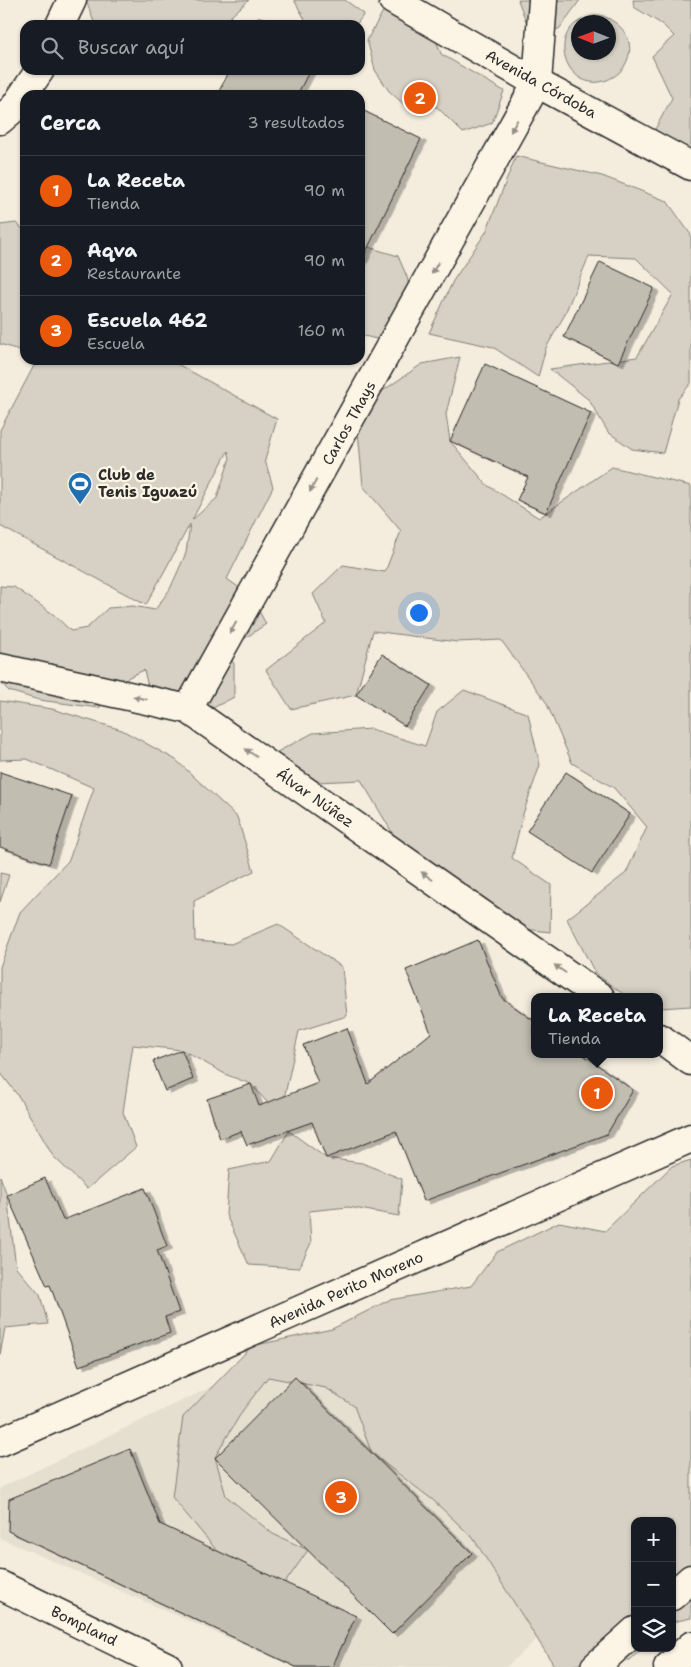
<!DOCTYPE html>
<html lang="es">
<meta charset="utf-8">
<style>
body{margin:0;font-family:"Shantell Sans",sans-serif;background:#20242c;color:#f1f3f6}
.controls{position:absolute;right:15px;bottom:15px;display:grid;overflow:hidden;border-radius:10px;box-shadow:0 1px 4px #0004}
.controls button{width:45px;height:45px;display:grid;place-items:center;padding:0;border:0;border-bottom:1px solid #363941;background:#171b24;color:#f1f3f6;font:25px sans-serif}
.compass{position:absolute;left:571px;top:15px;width:45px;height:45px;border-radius:50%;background:#171b24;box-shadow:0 1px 4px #0004;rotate:271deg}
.you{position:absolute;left:418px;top:612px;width:18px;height:18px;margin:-12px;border:4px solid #fff;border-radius:50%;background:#1a73e8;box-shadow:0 0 0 8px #1a73e833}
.badge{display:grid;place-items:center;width:32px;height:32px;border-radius:50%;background:#ea580c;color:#fff;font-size:16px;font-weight:700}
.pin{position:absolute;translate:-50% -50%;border:2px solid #fff;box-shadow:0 1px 5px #0006}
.popup{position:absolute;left:531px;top:993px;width:132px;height:65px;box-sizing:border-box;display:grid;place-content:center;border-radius:10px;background:#171b24;filter:drop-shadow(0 1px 4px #0005);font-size:16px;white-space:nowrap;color:#9ea1a6}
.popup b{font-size:19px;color:#f1f3f6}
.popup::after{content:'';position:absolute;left:50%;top:100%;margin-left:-10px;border:10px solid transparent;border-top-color:#171b24}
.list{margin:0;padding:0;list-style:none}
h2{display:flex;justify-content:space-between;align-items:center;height:65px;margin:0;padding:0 20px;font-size:21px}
h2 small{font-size:16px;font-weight:400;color:#9ea1a6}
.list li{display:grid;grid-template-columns:32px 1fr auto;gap:15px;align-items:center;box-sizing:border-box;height:70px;padding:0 20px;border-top:1px solid #363941}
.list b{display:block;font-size:19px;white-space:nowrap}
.list p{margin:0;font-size:16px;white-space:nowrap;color:#9ea1a6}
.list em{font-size:16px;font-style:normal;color:#9ea1a6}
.icon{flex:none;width:28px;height:28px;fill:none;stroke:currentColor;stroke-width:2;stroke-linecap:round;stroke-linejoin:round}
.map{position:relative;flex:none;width:691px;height:1667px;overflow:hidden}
.search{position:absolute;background:#171b24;box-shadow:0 1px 4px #0004;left:20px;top:20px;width:345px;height:55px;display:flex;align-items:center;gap:12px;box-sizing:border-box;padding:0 18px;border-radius:15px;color:#9ea1a6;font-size:19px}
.panel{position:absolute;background:#171b24;box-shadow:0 1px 4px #0004;left:20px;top:90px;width:345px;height:275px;border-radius:15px}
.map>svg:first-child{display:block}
.built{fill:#e5dfd0}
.green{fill:#d6d1c4;stroke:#807e78;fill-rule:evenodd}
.building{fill:#c2bdb1;stroke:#2b2b2b;filter:url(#shadow)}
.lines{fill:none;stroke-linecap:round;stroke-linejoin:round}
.minor-casing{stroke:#2b2b2b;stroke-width:31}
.major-casing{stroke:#2b2b2b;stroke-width:31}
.minor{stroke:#fcf5e5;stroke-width:28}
.major{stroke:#fcf5e5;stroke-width:28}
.oneway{fill:#949088}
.labels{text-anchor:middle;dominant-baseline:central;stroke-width:4.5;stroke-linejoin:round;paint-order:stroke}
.street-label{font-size:15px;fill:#2b2b2b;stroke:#fcf5e5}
.poi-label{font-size:15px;font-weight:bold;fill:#2b2b2b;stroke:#fcf5e5;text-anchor:start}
</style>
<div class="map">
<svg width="691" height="1667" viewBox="0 0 691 1667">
<defs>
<filter id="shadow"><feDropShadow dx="5.5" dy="3" stdDeviation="0" flood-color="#0004"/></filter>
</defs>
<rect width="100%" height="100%" fill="#f4edde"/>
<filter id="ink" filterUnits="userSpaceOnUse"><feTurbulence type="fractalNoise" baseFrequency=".02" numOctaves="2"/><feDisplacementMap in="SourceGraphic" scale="10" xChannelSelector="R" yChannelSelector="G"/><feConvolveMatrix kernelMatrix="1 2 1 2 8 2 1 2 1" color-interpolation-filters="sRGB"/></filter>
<g filter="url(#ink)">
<path class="built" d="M 363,1314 L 613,1571 L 506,1667 L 294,1667 L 0,1538 L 0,1488 Z"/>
<path class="green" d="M 86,0 L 249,0 L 231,16 L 228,25 L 95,25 Z
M 294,0 L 345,0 L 364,14 L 356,25 L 314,25 L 306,21 Z
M 518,0 L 580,0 L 559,29 L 530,32 Z
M 633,0 L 691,0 L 691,170 L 646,146 L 672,98 L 652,56 L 674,36 L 663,25 L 634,7 Z
M 386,6 L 431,26 L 441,54 L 504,91 L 492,123 L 463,133 L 437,107 L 407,107 L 389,91 L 375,70 L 367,40 Z
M 600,15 C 622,22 638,42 625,65 C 621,73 613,78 604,81 C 563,93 541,20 600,15 ZM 578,22 L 608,22 L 608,52 L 578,52 Z
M 516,156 L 602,176 L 667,201 L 691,235 L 691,383 L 678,399 L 663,453 L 632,449 L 608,432 L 589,400 L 550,369 L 637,357 L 673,294 L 636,258 L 589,256 L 564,316 L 546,348 L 538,377 L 493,347 L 429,333 L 453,281 L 486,232 Z
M 16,223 L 25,231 L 25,352 L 0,344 L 0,225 Z
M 368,247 L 398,256 L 407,277 L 417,322 L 393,343 L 360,335 L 360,255 Z
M 460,357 L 446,414 L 450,441 L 487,485 L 539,518 L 612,467 L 691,486 L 691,1006 L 660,1008 L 660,997 L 627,997 L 595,973 L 567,919 L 626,873 L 647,827 L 614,788 L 572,763 L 546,702 L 501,640 L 457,642 L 373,631 L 356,695 L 291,709 L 266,670 L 326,623 L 313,594 L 343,565 L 385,572 L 401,531 L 363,486 L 356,409 L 422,364 Z
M 37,360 L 170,360 L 277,419 L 265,460 L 273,487 L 227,579 L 251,596 L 266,624 L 244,639 L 224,645 L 234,664 L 234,697 L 198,716 L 151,700 L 144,670 L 129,677 L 99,708 L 39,700 L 9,691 L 0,682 L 0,586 L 14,587 L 53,614 L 71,631 L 87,628 L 108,608 L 133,606 L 155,610 L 170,589 L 186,553 L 190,524 L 146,605 L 0,526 L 0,430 ZM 228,451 L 230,458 L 217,498 L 192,520 Z
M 464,690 L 528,714 L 540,765 L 523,814 L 512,858 L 551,885 L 550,932 L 499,926 L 412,866 L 361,780 L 294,783 L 262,760 L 313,733 L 371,729 L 425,746 L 437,712 Z
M 0,701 L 52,709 L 122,730 L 176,760 L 237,817 L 254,871 L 194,901 L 195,941 L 231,944 L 278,924 L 342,967 L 347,1016 L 299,1031 L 280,1117 L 251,1084 L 227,1075 L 182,1050 L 133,1045 L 123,1112 L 136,1147 L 87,1189 L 53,1156 L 19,1097 L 0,1072 L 0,967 L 20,912 L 69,860 L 94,788 L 27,759 L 0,760 Z
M 0,873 L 9,875 L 0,902 Z
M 289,1131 L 326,1158 L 362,1163 L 402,1179 L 399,1216 L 348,1207 L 309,1211 L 311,1243 L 299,1268 L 249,1265 L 226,1215 L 229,1170 L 271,1161 Z
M 691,1160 L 691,1618 L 672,1622 L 672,1521 L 635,1521 L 635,1648 L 643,1648 L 630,1660 L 602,1660 L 564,1667 L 555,1667 L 473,1538 L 433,1500 L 372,1454 L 354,1406 L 326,1388 L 268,1377 L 243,1410 L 215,1457 L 226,1496 L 273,1534 L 308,1550 L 285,1583 L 218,1552 L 172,1497 L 183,1417 L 252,1346 L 332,1329 L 389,1300 L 471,1286 L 497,1252 L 559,1222 L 605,1231 L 672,1166 Z
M 0,1176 L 7,1195 L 16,1267 L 40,1295 L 48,1324 L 5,1328 L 0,1355 Z"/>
<path class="building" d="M 258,17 L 298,25 L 253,25 Z
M 230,70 L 310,70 L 297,95 L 217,95 Z
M 360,109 L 421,139 L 360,264 Z
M 600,262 L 654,288 L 618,363 L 564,337 Z
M 485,364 L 591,413 L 546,513 L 517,500 L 528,477 L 450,441 Z
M 382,654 L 431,685 L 405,726 L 356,695 Z
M 0,772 L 72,796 L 49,864 L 0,847 Z
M 566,772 L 630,814 L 592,873 L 527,831 Z
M 478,940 L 502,998 L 534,1021 L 534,1054 L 582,1054 L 633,1090 L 607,1134 L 424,1201 L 396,1131 L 326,1158 L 312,1122 L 247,1145 L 241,1131 L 220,1139 L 207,1099 L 251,1084 L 259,1106 L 318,1083 L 303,1045 L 347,1028 L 368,1084 L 431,1033 L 406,970 Z
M 182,1050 L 193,1079 L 165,1091 L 153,1061 Z
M 45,1178 L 63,1220 L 145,1188 L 167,1246 L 157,1250 L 179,1312 L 165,1317 L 170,1333 L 79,1366 L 50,1285 L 47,1286 L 7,1195 Z
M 295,1377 L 472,1553 L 392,1634 L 215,1458 Z
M 130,1449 L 160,1524 L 356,1616 L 332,1667 L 296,1667 L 8,1531 L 9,1499 Z"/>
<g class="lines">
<defs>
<path id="minor" d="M 60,25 L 72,0
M 0,120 L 14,108 L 40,70
M 0,668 L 188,709 L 600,997
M 188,709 L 537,83 L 543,0
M 660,1038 L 691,1061
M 0,1585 L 168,1667"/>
<path id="major" d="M 393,0 L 537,83 L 691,166
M 0,1442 L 691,1138
M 672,1596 L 691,1579
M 595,1667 L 635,1631
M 668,1667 L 691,1646"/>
</defs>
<use href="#minor" class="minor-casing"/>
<use href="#major" class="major-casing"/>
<use href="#minor" class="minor"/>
<use href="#major" class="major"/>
</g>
<defs><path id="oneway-solid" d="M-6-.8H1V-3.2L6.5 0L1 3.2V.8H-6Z" transform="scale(1.25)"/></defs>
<g class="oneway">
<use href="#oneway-solid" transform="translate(514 126) rotate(119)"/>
<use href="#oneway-solid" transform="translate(435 268) rotate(119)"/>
<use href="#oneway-solid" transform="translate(313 486) rotate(119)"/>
<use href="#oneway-solid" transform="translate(233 628) rotate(119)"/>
<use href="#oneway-solid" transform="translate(140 698) rotate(-168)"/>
<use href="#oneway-solid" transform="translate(251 753) rotate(-145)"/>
<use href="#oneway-solid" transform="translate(427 876) rotate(-145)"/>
<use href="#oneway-solid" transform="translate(560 969) rotate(-145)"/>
</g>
</g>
<defs>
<symbol id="stadium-pin" viewBox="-11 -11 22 30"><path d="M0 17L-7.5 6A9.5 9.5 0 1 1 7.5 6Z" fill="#1f6fb2" stroke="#fcf5e5"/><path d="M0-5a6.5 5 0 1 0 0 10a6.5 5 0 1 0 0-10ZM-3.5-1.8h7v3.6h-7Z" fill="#fff"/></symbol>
</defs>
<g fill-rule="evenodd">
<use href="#stadium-pin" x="66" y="470" width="28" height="38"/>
</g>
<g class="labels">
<g class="street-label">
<text transform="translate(541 84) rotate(29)">Avenida Córdoba</text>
<text transform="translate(349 423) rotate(-61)">Carlos Thays</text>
<text transform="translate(315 798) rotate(35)">Álvar Núñez</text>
<text transform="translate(346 1290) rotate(-24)">Avenida Perito Moreno</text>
<text transform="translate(84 1626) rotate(26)">Bompland</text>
</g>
<g class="poi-label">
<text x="98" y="475">Club de<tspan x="98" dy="17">Tenis Iguazú</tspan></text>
</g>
</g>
</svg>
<div class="controls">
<button>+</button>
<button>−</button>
<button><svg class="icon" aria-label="layers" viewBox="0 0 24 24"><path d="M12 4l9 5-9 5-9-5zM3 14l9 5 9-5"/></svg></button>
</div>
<svg class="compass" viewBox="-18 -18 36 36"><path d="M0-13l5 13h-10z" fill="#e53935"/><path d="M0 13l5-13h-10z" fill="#9ea1a6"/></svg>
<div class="you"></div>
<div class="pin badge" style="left:597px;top:1093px">1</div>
<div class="popup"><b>La Receta</b>Tienda</div>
<div class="pin badge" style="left:420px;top:98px">2</div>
<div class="pin badge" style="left:341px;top:1497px">3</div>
<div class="search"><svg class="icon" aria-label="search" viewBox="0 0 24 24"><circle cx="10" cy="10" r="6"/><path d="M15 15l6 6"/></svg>Buscar aquí</div>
<section class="panel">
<h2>Cerca<small>3 resultados</small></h2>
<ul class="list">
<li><span class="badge">1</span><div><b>La Receta</b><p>Tienda</p></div><em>90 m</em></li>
<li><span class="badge">2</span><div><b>Aqva</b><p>Restaurante</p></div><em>90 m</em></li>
<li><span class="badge">3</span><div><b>Escuela 462</b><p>Escuela</p></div><em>160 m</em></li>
</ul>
</section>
</div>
